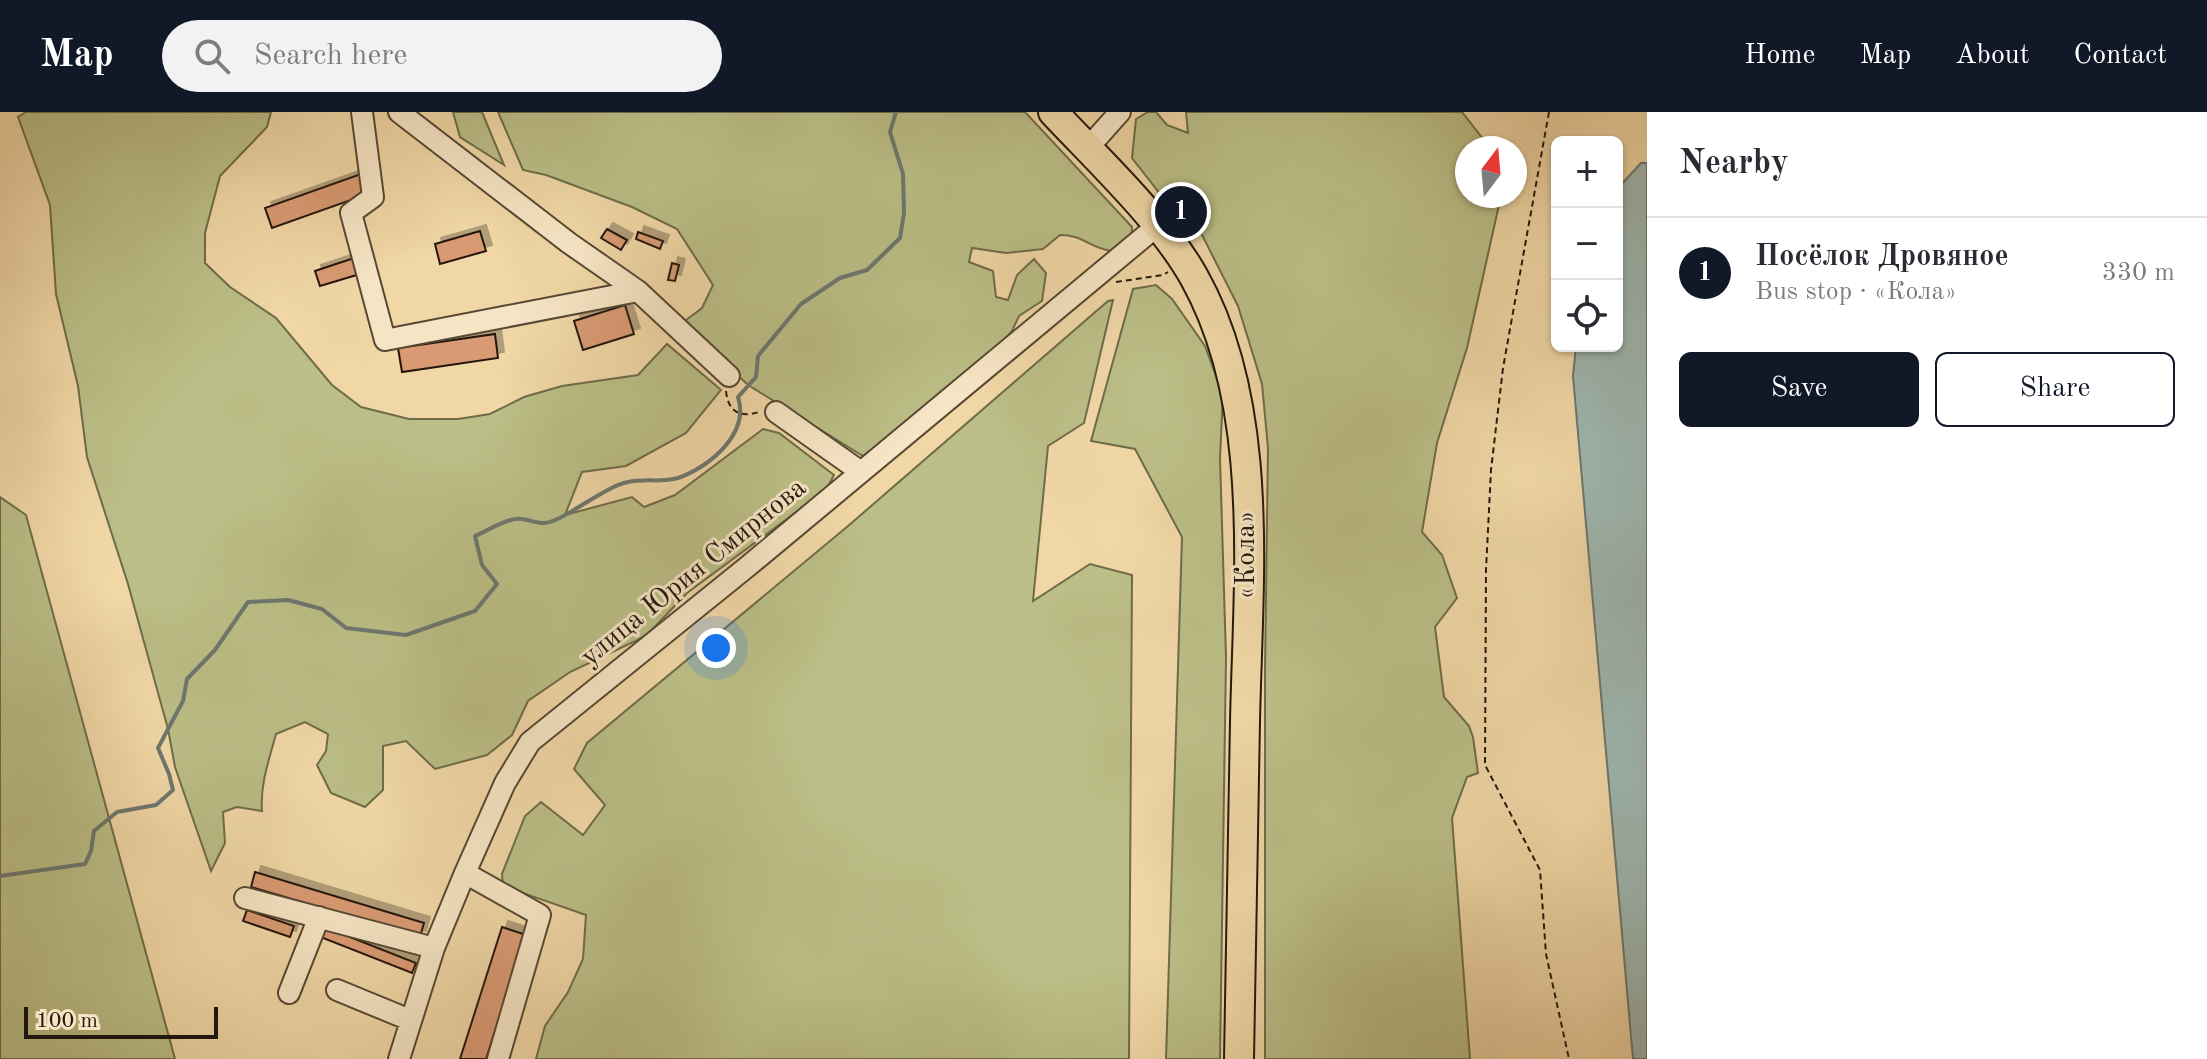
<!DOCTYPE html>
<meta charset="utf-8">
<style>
body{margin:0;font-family:"Old Standard TT",serif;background:#f2f2f3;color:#2b2b33}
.controls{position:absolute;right:24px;top:24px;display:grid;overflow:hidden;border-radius:12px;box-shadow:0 2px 6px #0004}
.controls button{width:72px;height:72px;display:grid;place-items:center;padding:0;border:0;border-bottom:2px solid #e1e1e2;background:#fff;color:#2b2b33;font:40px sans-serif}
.compass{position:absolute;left:1455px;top:24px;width:72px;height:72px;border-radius:50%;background:#fff;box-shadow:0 2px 6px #0004;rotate:16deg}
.scale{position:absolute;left:24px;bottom:20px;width:194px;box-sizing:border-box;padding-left:8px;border:4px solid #23180d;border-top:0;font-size:22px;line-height:28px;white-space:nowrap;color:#23180d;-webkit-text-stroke:6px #f6e5c5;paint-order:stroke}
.you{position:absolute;left:716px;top:536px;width:28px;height:28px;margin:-20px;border:6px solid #fff;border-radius:50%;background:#1a73e8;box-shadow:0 0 0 12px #1a73e833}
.badge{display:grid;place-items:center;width:52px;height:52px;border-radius:50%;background:#111827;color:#fff;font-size:26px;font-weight:700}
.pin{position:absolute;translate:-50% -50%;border:4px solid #fff;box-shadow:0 2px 8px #0006}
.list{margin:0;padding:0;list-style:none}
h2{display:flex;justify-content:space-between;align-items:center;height:104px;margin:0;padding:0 32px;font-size:34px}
h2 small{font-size:26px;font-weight:400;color:#7c7c81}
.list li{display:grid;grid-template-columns:52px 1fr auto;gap:24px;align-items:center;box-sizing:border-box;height:112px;padding:0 32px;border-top:2px solid #e1e1e2}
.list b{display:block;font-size:30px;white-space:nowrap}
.list p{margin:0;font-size:26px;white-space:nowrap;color:#7c7c81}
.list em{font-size:26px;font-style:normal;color:#7c7c81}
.actions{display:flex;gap:16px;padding:24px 32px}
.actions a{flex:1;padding:18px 0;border:2px solid #111827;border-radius:12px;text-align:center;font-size:28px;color:#111827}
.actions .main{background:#111827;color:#fff}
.icon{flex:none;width:44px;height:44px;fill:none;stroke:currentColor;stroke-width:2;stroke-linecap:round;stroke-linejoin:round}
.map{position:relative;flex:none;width:1647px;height:947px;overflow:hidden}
header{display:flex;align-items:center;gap:48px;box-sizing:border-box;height:112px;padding:0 40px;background:#111827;color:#fff}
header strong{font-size:38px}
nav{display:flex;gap:44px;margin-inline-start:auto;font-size:28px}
.search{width:560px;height:72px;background:#f2f2f3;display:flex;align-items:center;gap:20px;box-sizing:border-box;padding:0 28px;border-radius:44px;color:#7c7c81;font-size:30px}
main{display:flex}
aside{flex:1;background:#fff}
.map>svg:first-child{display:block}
.green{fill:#bbbe86;stroke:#6f6b4a;stroke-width:2}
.water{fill:#9eb7b0;stroke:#6d776f;stroke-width:2}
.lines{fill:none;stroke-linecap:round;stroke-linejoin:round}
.stream{stroke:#6d776f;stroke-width:4}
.building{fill:#d99a73;stroke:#23180d;stroke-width:2;filter:url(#shadow)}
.minor-casing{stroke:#564833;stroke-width:24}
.highway-casing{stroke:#23180d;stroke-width:32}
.path{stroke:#23180d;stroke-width:2;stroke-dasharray:6 4;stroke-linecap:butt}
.minor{stroke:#f6e5c5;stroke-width:20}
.highway{stroke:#f1d7a6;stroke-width:28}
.labels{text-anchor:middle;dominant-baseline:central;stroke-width:6;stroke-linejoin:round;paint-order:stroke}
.street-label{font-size:28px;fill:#23180d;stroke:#f6e5c5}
</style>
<header>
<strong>Map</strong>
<div class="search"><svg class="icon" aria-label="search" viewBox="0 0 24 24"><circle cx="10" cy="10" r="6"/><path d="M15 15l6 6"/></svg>Search here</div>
<nav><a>Home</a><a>Map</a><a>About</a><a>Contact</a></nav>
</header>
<main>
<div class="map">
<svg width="1647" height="947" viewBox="0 0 1647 947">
<defs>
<filter id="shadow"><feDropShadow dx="6" dy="-6" stdDeviation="0" flood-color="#0004"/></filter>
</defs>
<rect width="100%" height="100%" fill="#f1d7a6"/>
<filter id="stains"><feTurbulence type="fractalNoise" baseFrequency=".0025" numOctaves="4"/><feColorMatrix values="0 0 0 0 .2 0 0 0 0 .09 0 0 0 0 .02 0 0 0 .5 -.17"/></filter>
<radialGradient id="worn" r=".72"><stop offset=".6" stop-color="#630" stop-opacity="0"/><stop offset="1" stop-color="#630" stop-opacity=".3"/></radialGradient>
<path class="green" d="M 26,0 L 271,0 L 267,15 L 220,64 L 205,121 L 205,151 L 230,175 L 276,206 L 332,273 L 361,295 L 409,307 L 458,307 L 490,302 L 524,285 L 562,274 L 638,263 L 667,232 L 721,278 L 686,321 L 626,354 L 582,360 L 565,403 L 632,385 L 644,395 L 675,383 L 763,317 L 779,321 L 834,363 L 826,378 L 687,481 L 646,524 L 570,560 L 528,589 L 512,623 L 487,643 L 435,657 L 406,629 L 383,634 L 383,678 L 365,695 L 331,681 L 317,653 L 326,639 L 328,622 L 305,610 L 276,622 C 269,648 260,672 262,699 L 237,695 L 223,700 L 225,731 L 211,759 L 175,655 L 168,617 L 128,472 L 87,345 L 78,274 L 56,182 L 50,93 L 18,5 Z
M 453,0 L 482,0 L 504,53 L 460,25 Z
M 498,0 L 1025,0 L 1132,115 L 1132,123 L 1111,139 C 1088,135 1083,123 1060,123 L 1043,137 L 1006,141 L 972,136 L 969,150 L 993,159 L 996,185 L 1008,188 L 1017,163 L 1034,147 L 1046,161 L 1042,189 L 1019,204 L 1012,219 L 985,250 L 863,344 L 748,273 L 682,211 L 702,196 L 713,173 L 677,117 L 632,95 L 546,63 L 523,58 Z
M 1148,0 L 1156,0 L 1167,13 L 1188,21 L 1186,0 L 1462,0 L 1490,36 L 1467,36 L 1467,84 L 1501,84 L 1467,236 L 1437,331 L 1422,420 L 1442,443 L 1457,486 L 1435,515 L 1444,585 L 1469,614 L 1473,625 L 1478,661 L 1467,665 L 1452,706 L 1470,947 L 1265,947 L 1265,559 L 1268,336 L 1262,272 L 1238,194 L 1195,109 L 1168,92 L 1132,46 L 1136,7 Z
M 1156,173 L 1172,187 L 1205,234 L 1223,283 L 1220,346 L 1226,545 L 1220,947 L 1166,947 L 1182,425 L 1135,337 L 1091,329 L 1133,177 Z
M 1113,188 L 1084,311 L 1048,334 L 1033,489 L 1090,452 L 1132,463 L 1129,947 L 536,947 L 545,914 L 568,880 L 583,847 L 586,803 L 503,774 L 502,762 L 525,704 L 541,690 L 583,723 L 605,693 L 574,657 L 587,631 L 848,414 L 1108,189 Z
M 0,385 L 26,403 L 175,947 L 0,947 Z"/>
<path class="water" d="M 1641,51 L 1647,51 L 1647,947 L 1633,947 L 1573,264 L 1576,234 L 1617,234 L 1617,77 Z"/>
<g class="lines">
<path class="stream" d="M 0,764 L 85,752 L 91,739 L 94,719 L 117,700 L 156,693 L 173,678 L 169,662 L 158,636 L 183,589 L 187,567 L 215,538 L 248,490 L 288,488 L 322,497 L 346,516 L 406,523 L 475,499 L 497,472 L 482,453 L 475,424 C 487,419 502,409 515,407 C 525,405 535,412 545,411 C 564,409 605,374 628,370 C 645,366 661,371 678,366 C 710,355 750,321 738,285 L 756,265 L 758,244 L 801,192 L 840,166 L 867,158 L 900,126 L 904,101 L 903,62 L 890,20 L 896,0"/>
</g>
<path class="building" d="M 361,62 L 368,82 L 272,116 L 265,96 Z
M 607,117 L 627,128 L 621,138 L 601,126 Z
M 480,119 L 486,139 L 440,152 L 435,132 Z
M 638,120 L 663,129 L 660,137 L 636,127 Z
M 354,146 L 360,162 L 320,174 L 315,159 Z
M 672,151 L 679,153 L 675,169 L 668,168 Z
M 625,193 L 634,222 L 583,238 L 574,209 Z
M 495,222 L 498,246 L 402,260 L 398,236 Z
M 255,760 L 424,811 L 420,825 L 251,775 Z
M 247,798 L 294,814 L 290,825 L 243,809 Z
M 322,814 L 416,851 L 412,861 L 318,824 Z
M 502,815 L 526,823 L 486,947 L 460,947 Z"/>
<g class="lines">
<defs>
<path id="minor" d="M 362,0 L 373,85 L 351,101 L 385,228 L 638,179
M 399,0 L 569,131 L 638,179 L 729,264
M 1087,37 L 1120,0
M 776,300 L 861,360
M 465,761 L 540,803 L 498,947
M 245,786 L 434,836
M 337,878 L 410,908
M 289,881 L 319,805
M 399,947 L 434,836 L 465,761 L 505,671 L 530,630 L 747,455 L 1157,114"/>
<path id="highway" d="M 1053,0 C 1098,48 1162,108 1194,165 C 1266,293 1248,466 1245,609 C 1243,722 1241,834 1239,947"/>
</defs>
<use href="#minor" class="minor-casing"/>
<use href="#highway" class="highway-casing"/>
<path class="path" d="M 1549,0 L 1503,256 L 1491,358 L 1486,458 L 1485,653 L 1540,758 L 1546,842 L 1569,947
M 1116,170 L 1163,163 L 1168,160
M 726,279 C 728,300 740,306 759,300"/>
<use href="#minor" class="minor"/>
<use href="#highway" class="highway"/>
</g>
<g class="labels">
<g class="street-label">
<text transform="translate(1247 443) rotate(-90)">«Кола»</text>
<text transform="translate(694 461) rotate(-39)">улица Юрия Смирнова</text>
</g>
</g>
<rect width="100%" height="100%" filter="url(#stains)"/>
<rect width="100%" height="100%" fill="url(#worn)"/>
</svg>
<div class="controls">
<button>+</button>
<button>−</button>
<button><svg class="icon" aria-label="locate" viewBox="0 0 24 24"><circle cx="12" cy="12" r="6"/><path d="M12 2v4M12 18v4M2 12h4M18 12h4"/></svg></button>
</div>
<svg class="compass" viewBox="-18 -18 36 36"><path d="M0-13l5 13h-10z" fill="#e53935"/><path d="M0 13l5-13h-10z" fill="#7c7c81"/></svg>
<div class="scale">100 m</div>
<div class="you"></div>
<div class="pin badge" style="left:1181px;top:100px">1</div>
</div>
<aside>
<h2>Nearby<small></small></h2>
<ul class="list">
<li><span class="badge">1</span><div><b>Посёлок Дровяное</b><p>Bus stop · «Кола»</p></div><em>330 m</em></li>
</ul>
<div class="actions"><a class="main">Save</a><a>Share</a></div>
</aside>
</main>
